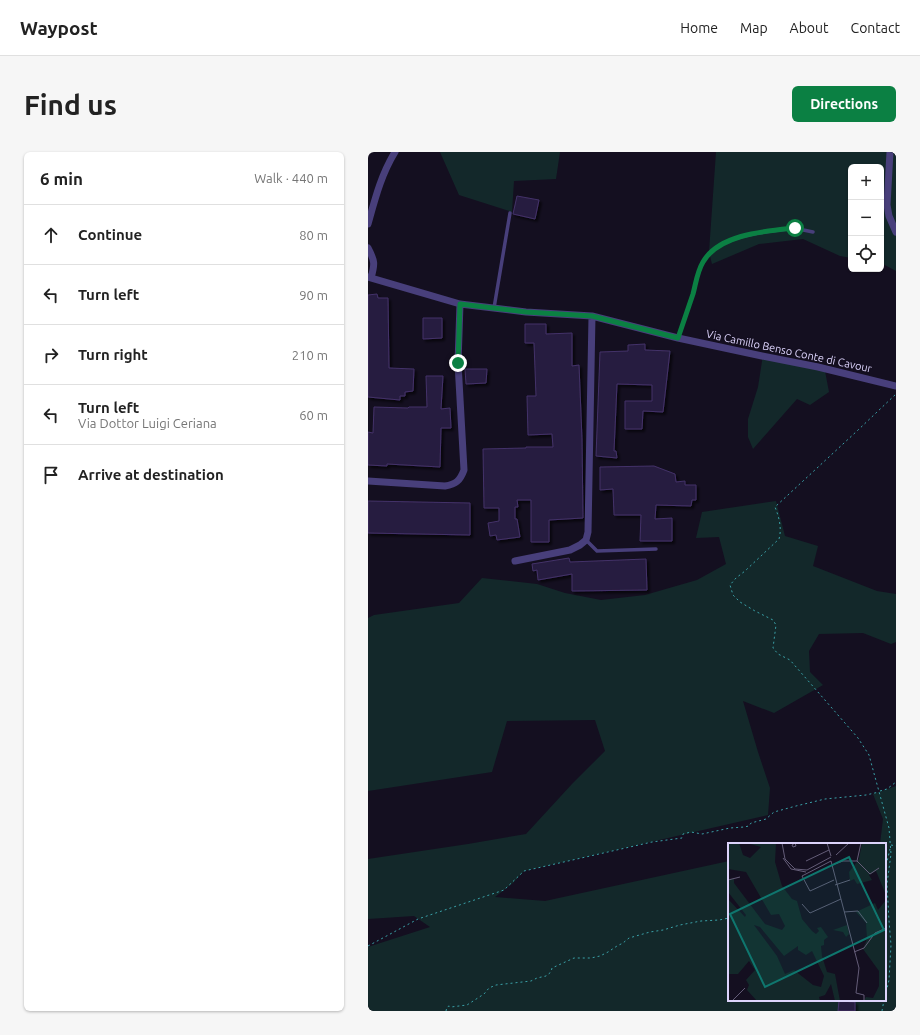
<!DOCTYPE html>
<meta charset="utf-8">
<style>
body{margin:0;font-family:Ubuntu,sans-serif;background:#f6f6f6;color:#222}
.controls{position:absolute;right:12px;top:12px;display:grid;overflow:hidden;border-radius:6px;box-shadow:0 1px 3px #0004}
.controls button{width:36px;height:36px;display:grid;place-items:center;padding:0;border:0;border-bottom:1px solid #e0e0e0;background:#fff;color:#222;font:20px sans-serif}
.stop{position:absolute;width:12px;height:12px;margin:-9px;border:3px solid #0b8043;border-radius:50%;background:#fff}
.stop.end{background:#0b8043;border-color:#fff;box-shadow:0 1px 4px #0008}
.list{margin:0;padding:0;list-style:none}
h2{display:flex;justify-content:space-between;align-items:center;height:52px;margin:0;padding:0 16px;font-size:17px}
h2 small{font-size:13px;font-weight:400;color:#767676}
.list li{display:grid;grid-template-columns:26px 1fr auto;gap:12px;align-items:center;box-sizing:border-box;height:60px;padding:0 16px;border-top:1px solid #e0e0e0}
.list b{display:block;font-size:15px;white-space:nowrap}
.list p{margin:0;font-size:13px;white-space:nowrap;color:#767676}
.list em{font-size:13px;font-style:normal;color:#767676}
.icon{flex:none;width:22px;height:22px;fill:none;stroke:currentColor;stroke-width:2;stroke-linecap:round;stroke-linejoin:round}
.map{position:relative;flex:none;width:528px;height:859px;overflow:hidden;border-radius:6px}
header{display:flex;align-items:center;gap:24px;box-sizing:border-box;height:56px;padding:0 20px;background:#fff;border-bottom:1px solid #e0e0e0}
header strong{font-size:19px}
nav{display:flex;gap:22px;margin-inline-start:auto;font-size:14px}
.intro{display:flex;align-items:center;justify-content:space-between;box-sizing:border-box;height:96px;padding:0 24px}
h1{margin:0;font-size:28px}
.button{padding:10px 18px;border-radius:6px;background:#0b8043;color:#fff;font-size:14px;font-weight:700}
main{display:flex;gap:24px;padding:0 24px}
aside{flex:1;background:#fff;border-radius:6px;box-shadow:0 1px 3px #0004}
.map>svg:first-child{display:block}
.green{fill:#13282a}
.building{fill:#281d3f;stroke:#433269;filter:url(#shadow)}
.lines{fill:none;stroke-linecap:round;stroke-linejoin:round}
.path{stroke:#3aa1a8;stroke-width:1;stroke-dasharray:2 3;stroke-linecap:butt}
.lane{stroke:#483f7b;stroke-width:3.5}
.street{stroke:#483f7b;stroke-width:7}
.route{stroke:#0b8043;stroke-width:5}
.labels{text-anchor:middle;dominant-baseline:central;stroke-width:3;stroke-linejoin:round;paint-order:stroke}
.street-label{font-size:11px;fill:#dcd3fb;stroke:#140f20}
.inset-road{fill:none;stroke:#645d78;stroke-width:1}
.view{fill:#0f766e;fill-opacity:0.15;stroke:#0f766e;stroke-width:2}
.inset-edge{fill:none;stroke:#dcd3fb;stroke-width:2}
</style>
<header>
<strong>Waypost</strong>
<nav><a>Home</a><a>Map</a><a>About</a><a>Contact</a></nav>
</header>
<div class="intro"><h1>Find us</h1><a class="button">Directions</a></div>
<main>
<aside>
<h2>6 min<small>Walk · 440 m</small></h2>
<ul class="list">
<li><svg class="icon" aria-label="ahead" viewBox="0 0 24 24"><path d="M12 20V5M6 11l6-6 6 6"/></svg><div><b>Continue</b></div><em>80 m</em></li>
<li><svg class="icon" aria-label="left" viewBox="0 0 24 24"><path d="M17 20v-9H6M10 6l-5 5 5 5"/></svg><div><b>Turn left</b></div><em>90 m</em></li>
<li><svg class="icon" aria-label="right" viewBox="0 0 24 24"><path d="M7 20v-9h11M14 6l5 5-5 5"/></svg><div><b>Turn right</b></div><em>210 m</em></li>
<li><svg class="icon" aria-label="left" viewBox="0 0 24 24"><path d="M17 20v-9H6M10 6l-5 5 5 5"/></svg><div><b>Turn left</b><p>Via Dottor Luigi Ceriana</p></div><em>60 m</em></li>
<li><svg class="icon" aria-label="arrive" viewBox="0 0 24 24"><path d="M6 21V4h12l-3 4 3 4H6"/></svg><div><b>Arrive at destination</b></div></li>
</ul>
</aside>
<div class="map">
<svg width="528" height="859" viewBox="0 0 528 859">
<defs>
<filter id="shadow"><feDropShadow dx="2.5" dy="2.5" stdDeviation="1" flood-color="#0009"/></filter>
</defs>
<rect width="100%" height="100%" fill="#140f20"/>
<path class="green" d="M 72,0 L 192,0 L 188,27 L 146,29 L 144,60 L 91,43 Z
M 348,0 L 528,0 L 528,119 L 513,111 L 513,15 L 483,15 L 483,106 L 472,104 L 435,87 L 391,92 L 344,112 L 341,100 Z
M 395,203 L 457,219 L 461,240 L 442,253 L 429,247 L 385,297 L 380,285 L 380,267 L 390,235 Z
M 408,349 L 417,384 L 450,394 L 445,414 L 509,439 L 528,442 L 528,490 L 523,492 L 495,481 L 451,482 L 441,499 L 442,520 L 455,533 L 406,561 L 375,549 L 390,600 L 402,636 L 400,663 L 156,719 L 145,731 L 127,745 L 177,749 L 361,709 L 361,848 L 517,848 L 517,692 L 512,692 L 515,667 L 505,642 L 528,634 L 528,859 L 0,859 L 0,795 L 62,775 L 46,764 L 0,767 L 0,707 L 100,692 L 158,682 L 204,632 L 237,599 L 227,568 L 139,569 L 124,620 L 0,639 L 0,466 L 6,463 L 91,451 L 114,426 L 169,432 L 197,441 L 233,448 L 277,443 L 329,428 L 358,412 L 351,385 L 328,386 L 334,360 Z"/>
<path class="building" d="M 149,44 L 171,48 L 167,67 L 145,62 Z
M 9,142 L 10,146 L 20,146 L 21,216 L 46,217 L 45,239 L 37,240 L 37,244 L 32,244 L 32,248 L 0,245 L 0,143 Z
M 55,166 L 74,166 L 74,186 L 55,187 Z
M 157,172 L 178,172 L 178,182 L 204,181 L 204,214 L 211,213 L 214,287 L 215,366 L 181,368 L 181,390 L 163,390 L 163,348 L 149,348 L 150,355 L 147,355 L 147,367 L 149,367 L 152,385 L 129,388 L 128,383 L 122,384 L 120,371 L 131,369 L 131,356 L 116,356 L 115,297 L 158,296 L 158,295 L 185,295 L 184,282 L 160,283 L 159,244 L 168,244 L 166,191 L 157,191 Z
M 277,192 L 277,198 L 302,199 L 295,260 L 275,259 L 274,277 L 257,277 L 257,249 L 284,249 L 284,233 L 249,232 L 246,299 L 248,299 L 249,306 L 228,304 L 232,200 L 260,199 L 260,193 Z
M 97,217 L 119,217 L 118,231 L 98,232 Z
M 58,224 L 75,224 L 73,257 L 82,256 L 83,276 L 73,276 L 72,315 L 19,312 L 19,314 L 0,313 L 0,280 L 5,281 L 6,255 L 40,256 L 41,255 L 59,255 Z
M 286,314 L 307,322 L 308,330 L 317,329 L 317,333 L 328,333 L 328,348 L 324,348 L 323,354 L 288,353 L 287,367 L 304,366 L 304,389 L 272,389 L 273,363 L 246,363 L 245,337 L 232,338 L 232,315 Z
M 0,349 L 102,351 L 102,383 L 0,381 Z
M 201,406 L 202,410 L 278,407 L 279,438 L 204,439 L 204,422 L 170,428 L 169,418 L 165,419 L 164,412 Z
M 471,849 L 487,850 L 487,859 L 470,859 Z"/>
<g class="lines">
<path class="path" d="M 512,639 L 519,637 L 528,630
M 523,693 L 528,694
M 517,718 L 522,697
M 0,794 L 50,767 L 136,738 L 156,719 L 284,690 L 314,686 L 315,682 L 323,680 L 334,682 L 362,676 L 376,675 L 381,674 L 383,671 L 398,667 L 406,660 L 428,654 L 457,647 L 498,643 L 511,640
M 517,845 L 521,828 L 523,793 L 521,769 L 519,732 L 523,702 L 521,676 L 507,625 L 501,603 L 490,586 L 422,508 L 410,502 L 405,496 L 408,473 L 405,468 L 387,459 L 372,450 L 365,443 L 362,433 L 368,426 L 377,419 L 411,387 C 414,376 411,365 407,355 L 489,279 L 528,242
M 78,859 L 79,855 L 81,854 L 83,855 L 99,853 L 116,842 L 121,836 L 128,833 L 163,829 L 169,826 L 178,824 L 183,820 L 184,816 L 206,806 L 223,806 L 232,804 L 240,800 L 249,794 L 255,791 L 261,786 L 282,780 L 295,778 L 312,773 L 333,769 L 351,768 L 361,766
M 514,859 L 516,848"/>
<path class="lane" d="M 126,156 L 142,61
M 310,186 C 315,171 320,157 325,142 C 328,131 329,120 335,110 C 348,86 387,81 411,78 C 416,78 422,76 427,77 C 433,77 439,79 445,80
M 218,388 L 229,399 L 288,397"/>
<path class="street" d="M 522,0 L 519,53 L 521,64 L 528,80
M 0,72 C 7,47 13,23 27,0
M 0,96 C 7,109 7,112 3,126
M 0,125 L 92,152 L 158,160 L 224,164 L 310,186 L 394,204 L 450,215 L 528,234
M 0,329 L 77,334 C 88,332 92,329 96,318 L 90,211 L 92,152
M 147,409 L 202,398 L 212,393 L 218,388 L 220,380 L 224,164"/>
</g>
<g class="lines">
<path class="route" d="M 90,211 L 92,152 L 158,160 L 224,164 L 310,186 C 315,171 320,157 325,142 C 328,131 329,120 335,110 C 351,82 398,79 427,76"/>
</g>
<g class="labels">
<g class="street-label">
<text transform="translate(421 199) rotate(12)">Via Camillo Benso Conte di Cavour</text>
</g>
</g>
<g transform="translate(360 691)">
<rect width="158" height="158" fill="#140f20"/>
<path d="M 0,0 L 11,0 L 15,12 L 22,15 L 33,4 L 19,0 L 48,0 L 47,19 L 54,43 L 64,56 L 69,58 L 74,76 L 84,88 L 88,91 L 91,88 L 89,85 L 93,84 L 100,94 L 96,97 L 96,102 L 93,103 L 94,113 L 99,129 L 107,131 L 112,158 L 107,158 L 103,141 L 97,152 L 91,154 L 92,158 L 29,158 L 19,147 L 21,142 L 18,137 L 27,127 L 21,118 L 10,131 L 0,131 L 0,56 L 17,74 L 18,72 L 0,49 L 0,36 L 6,36 L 6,40 L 37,81 L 54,87 L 57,83 L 51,71 L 43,72 L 18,29 L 0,26 ZM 26,82 L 32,84 L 56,113 L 70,103 L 70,107 L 78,112 L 84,108 L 96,133 L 93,144 L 85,142 L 66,127 L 57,131 L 49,113 ZM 134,0 L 158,0 L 158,52 L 148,28 L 141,32 L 144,37 L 129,41 L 126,36 L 122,38 L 121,29 L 131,16 ZM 158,57 L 158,158 L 136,158 L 138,154 L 145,155 L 151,143 L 151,128 L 135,106 L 139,96 L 138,80 L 128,69 L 147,60 L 150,67 ZM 119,82 L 121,91 L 118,94 L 115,89 L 105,87 Z" fill="#13282a" fill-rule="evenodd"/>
<path class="inset-road" d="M 54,0 L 57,16 L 67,26 L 79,27 L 103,14M 67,0 L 68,3 L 65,4 L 64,2 ZM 99,0 L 103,13M 108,12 L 121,0M 55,15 L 63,26 L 78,29M 78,18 L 101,7M 129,18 L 142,31 L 151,25M 104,22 L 115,18 L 129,18 L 133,0M 0,37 L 12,34M 106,37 L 82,48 L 74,33 L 103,18 L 131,125 L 128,150 L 136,152 L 136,158M 107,42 L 122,37M 74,61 L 82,70 L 113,56M 116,69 L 130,68 L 139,80M 126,109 L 136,105 L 147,90 L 158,85M 4,158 L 17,145"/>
<path class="view" d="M 121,14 L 156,87 L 37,144 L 2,71 Z"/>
<rect width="158" height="158" class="inset-edge"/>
</g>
</svg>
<div class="controls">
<button>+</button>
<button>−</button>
<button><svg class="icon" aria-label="locate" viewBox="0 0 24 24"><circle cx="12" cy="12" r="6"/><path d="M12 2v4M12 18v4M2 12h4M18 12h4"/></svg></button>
</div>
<div class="stop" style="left:427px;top:76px"></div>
<div class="stop end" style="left:90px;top:211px"></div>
</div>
</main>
